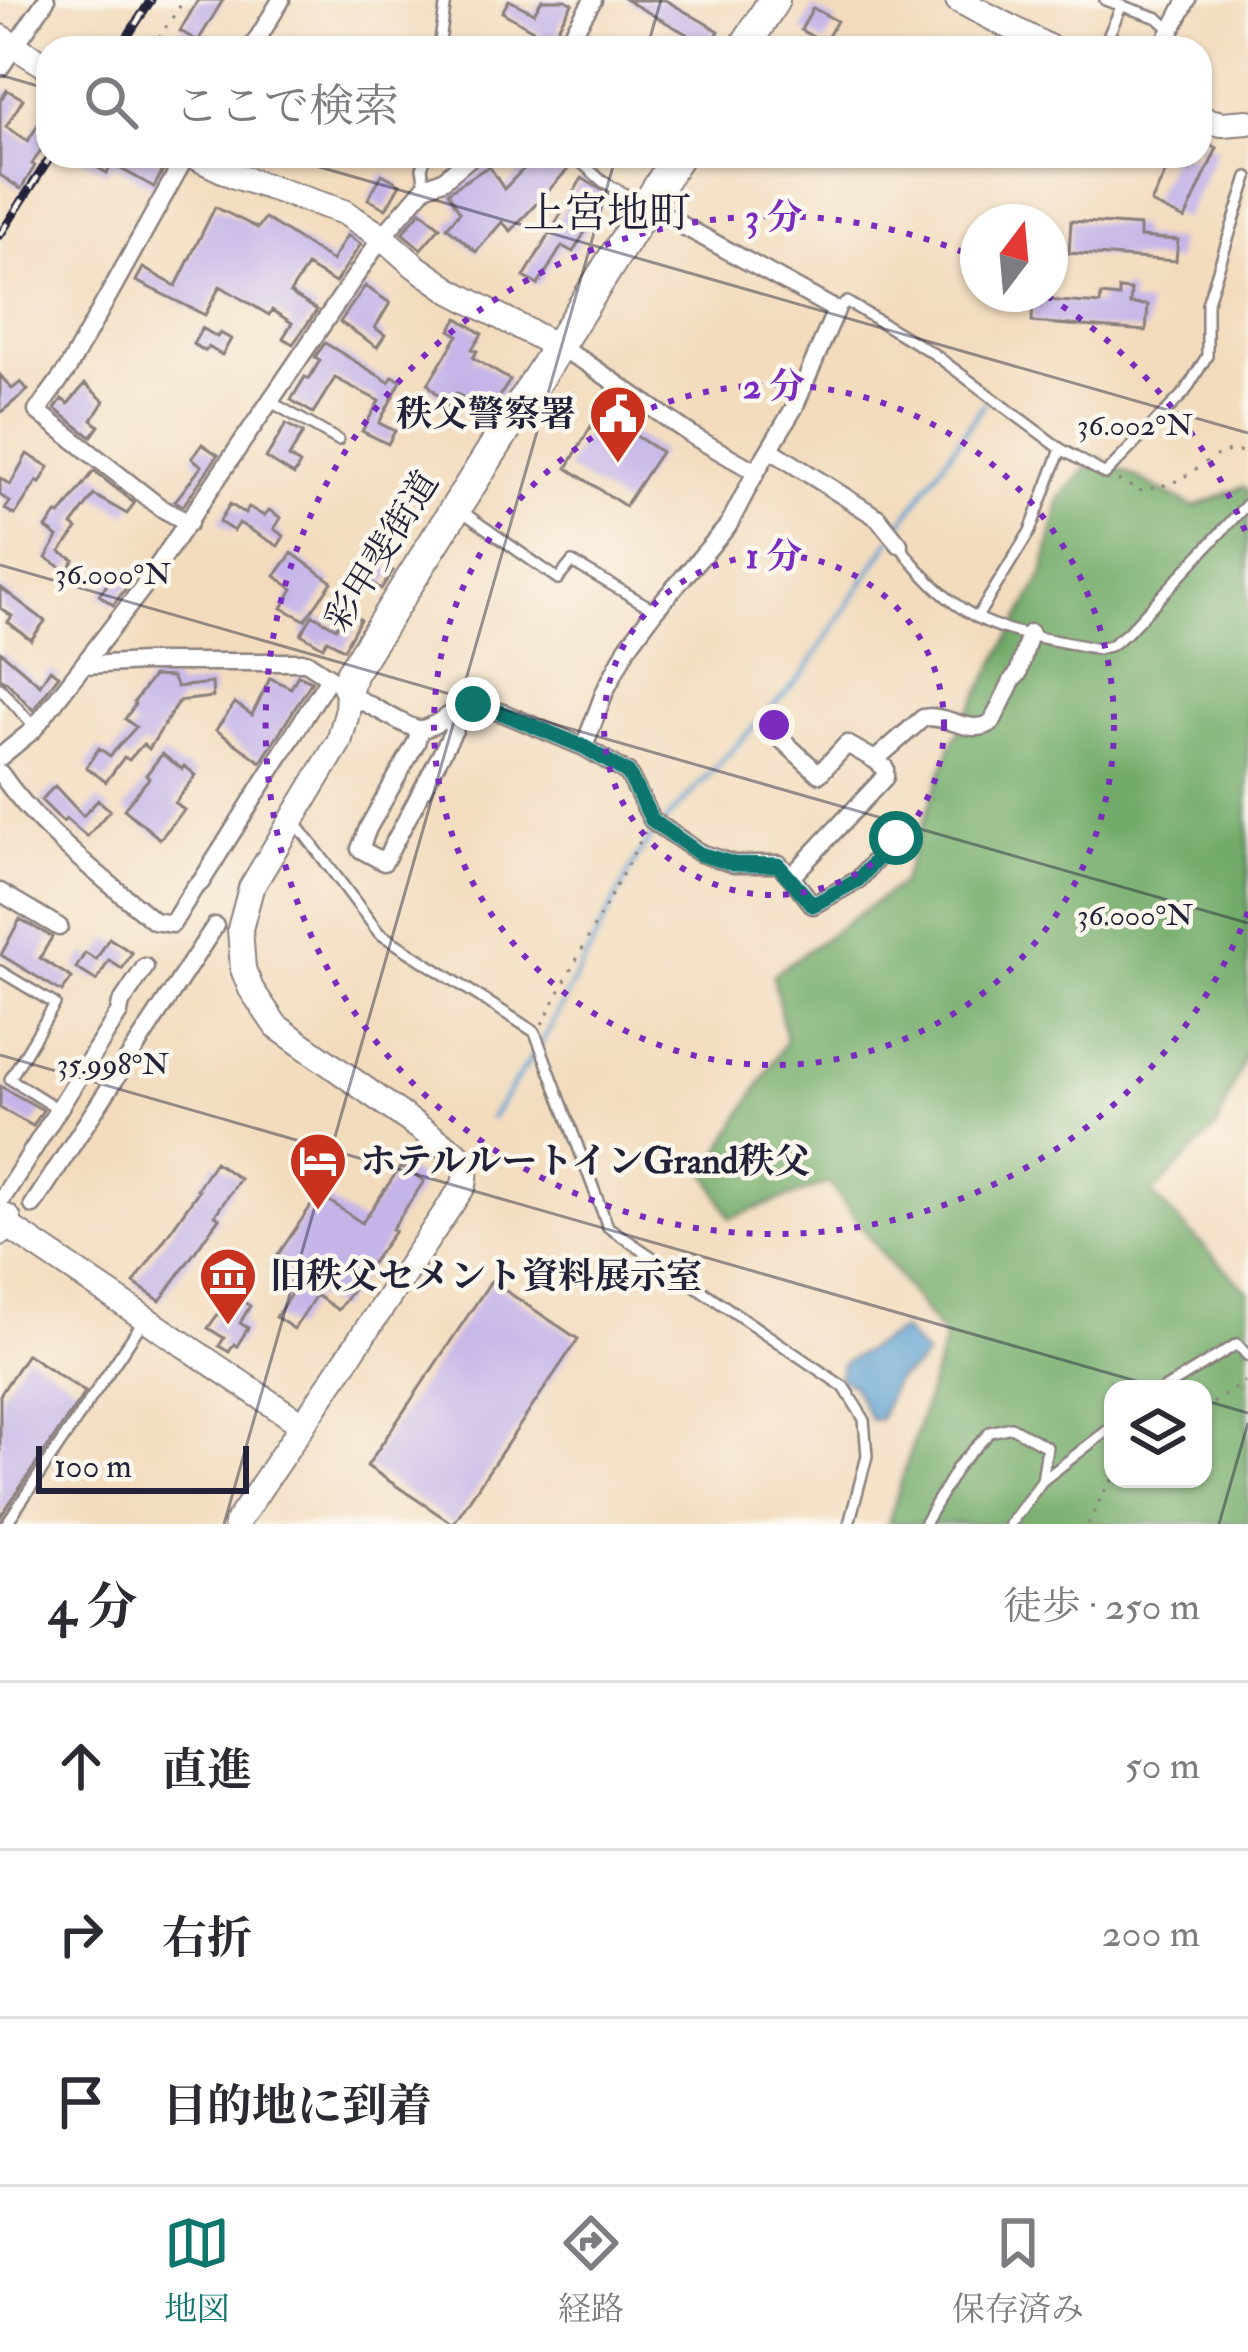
<!DOCTYPE html>
<html lang="ja">
<meta charset="utf-8">
<style>
body{margin:0;font-family:"IM FELL Double Pica","Noto Serif JP",serif;background:#f2f2f3;color:#2b2b33}
.controls{position:absolute;right:36px;bottom:36px;display:grid;overflow:hidden;border-radius:24px;box-shadow:0 3px 9px #0004}
.controls button{width:108px;height:108px;display:grid;place-items:center;padding:0;border:0;border-bottom:3px solid #e1e1e2;background:#fff;color:#2b2b33;font:60px sans-serif}
.compass{position:absolute;left:960px;top:204px;width:108px;height:108px;border-radius:50%;background:#fff;box-shadow:0 3px 9px #0004;rotate:16deg}
.scale{position:absolute;left:36px;bottom:30px;width:213px;box-sizing:border-box;padding-left:12px;border:6px solid #22223b;border-top:0;font-size:33px;line-height:42px;white-space:nowrap;color:#22223b;-webkit-text-stroke:9px #fbf7ec;paint-order:stroke}
.stop{position:absolute;width:36px;height:36px;margin:-27px;border:9px solid #0f766e;border-radius:50%;background:#fff}
.stop.end{background:#0f766e;border-color:#fff;box-shadow:0 3px 12px #0008}
.list{margin:0;padding:0;list-style:none}
h2{display:flex;justify-content:space-between;align-items:center;height:156px;margin:0;padding:0 48px;font-size:51px}
h2 small{font-size:39px;font-weight:400;color:#7c7c81}
.list li{display:grid;grid-template-columns:78px 1fr auto;gap:36px;align-items:center;box-sizing:border-box;height:168px;padding:0 48px;border-top:3px solid #e1e1e2}
.list b{display:block;font-size:45px;white-space:nowrap}
.list em{font-size:39px;font-style:normal;color:#7c7c81}
.icon{flex:none;width:66px;height:66px;fill:none;stroke:currentColor;stroke-width:2;stroke-linecap:round;stroke-linejoin:round}
.map{position:relative;flex:none;width:1248px;height:1524px;overflow:hidden}
.search{position:absolute;background:#fff;box-shadow:0 3px 9px #0004;left:36px;right:36px;top:36px;height:132px;display:flex;align-items:center;gap:30px;box-sizing:border-box;padding:0 42px;border-radius:36px;color:#7c7c81;font-size:45px}
.sheet{height:660px;background:#fff}
nav{display:flex;justify-content:space-around;align-items:center;box-sizing:border-box;height:168px;border-top:3px solid #e1e1e2;background:#fff;font-size:33px;color:#7c7c81}
nav a{display:grid;justify-items:center;gap:6px}
nav .on{color:#0f766e}
.map>svg:first-child{display:block}
.forest{fill:#72ab69;stroke:#4a6652;stroke-width:3;fill-rule:evenodd}
.water{fill:#5da1d2;stroke:#406286;stroke-width:3}
.lines{fill:none;stroke-linecap:round;stroke-linejoin:round}
.stream{stroke:#5da1d2;stroke-width:4.5}
.building{fill:#c5b4e8}
.lane-casing{stroke:#8a7f7c;stroke-width:14}
.street-casing{stroke:#8a7f7c;stroke-width:21}
.secondary-casing{stroke:#8a7f7c;stroke-width:28}
.highway-casing{stroke:#8a7f7c;stroke-width:34}
.path{stroke:#8a7f7c;stroke-width:3;stroke-dasharray:3 9;stroke-linecap:butt}
.lane{stroke:#fff;stroke-width:9}
.street{stroke:#fff;stroke-width:16}
.secondary{stroke:#fff;stroke-width:24}
.highway{stroke:#fff;stroke-width:30}
.rail-casing{stroke:#22223b;stroke-width:9}
.rail{stroke:#fbf7ec;stroke-width:4.5;stroke-dasharray:14;stroke-linecap:butt}
.route{stroke:#0f766e;stroke-width:15}
.ticks{fill:none;stroke:#22223b;stroke-width:3;stroke-opacity:0.45}
.ring{fill:none;stroke:#7b2cbf;stroke-width:6;stroke-dasharray:6 12}
.labels{text-anchor:middle;dominant-baseline:central;stroke-width:9;stroke-linejoin:round;paint-order:stroke}
.poi-label{font-size:36px;font-weight:bold;fill:#22223b;stroke:#fbf7ec;text-anchor:start}
.street-label{font-size:36px;fill:#22223b;stroke:#fbf7ec}
.quarter-label{font-size:42px;fill:#22223b;stroke:#fbf7ec}
.ticks-label{font-size:30px;text-anchor:middle;fill:#22223b;stroke:#fbf7ec;stroke-width:9;stroke-linejoin:round;paint-order:stroke}
.centre{fill:#7b2cbf;stroke:#fbf7ec;stroke-width:6}
.ring-label{font-size:36px;text-anchor:middle;font-weight:bold;fill:#7b2cbf;stroke:#fbf7ec;stroke-width:9;stroke-linejoin:round;paint-order:stroke}
</style>
<div class="map">
<svg width="1248" height="1524" viewBox="0 0 1248 1524">
<rect width="100%" height="100%" fill="#fbf7ec"/>
<filter id="ink" filterUnits="userSpaceOnUse"><feTurbulence type="fractalNoise" baseFrequency=".00833" numOctaves="2"/><feDisplacementMap in="SourceGraphic" scale="24" xChannelSelector="R" yChannelSelector="G"/><feConvolveMatrix kernelMatrix="1 2 1 2 8 2 1 2 1" color-interpolation-filters="sRGB"/></filter>
<filter id="wash" filterUnits="userSpaceOnUse"><feTurbulence type="fractalNoise" baseFrequency=".004" numOctaves="4" result="noise"/><feDisplacementMap in="SourceGraphic" scale="48" xChannelSelector="R" yChannelSelector="G"/><feGaussianBlur stdDeviation="2.7" result="paint"/><feColorMatrix in="noise" values="0 0 0 0 0 0 0 0 0 0 0 0 0 0 0 0 0 1.4 0 .05"/><feComposite in="paint" operator="in"/></filter>
<g filter="url(#wash)">
<rect width="100%" height="100%" fill="#f3dcbe"/>
<path class="forest" d="M 1097,457 L 1194,507 L 1243,487 L 1248,491 L 1248,1049 L 1217,1127 L 1152,1194 L 1248,1291 L 1248,1524 L 888,1524 L 945,1339 L 829,1183 L 730,1218 L 707,1173 L 786,1040 L 773,975 L 901,884 L 952,743 L 1043,575 L 1060,498 ZM 1113,1389 L 1203,1389 L 1203,1479 L 1113,1479 Z"/>
<path class="water" d="M 902,1330 L 926,1356 L 916,1367 L 894,1382 L 880,1419 L 871,1420 L 852,1384 L 838,1378 L 843,1363 Z"/>
<g class="lines">
<path class="stream" d="M 897,530 L 985,402
M 491,1118 L 548,1032 L 638,855 L 657,830 L 804,673 L 891,539"/>
</g>
<g id="blocks">
<path class="building" d="M 198,0 L 223,0 L 198,41 L 180,31 Z
M 509,0 L 534,13 L 542,0 L 566,0 L 572,4 L 557,29 L 560,30 L 552,46 L 542,41 L 545,37 L 502,12 Z
M 626,0 L 665,0 L 719,31 L 710,47 Z
M 813,8 L 837,21 L 824,43 L 801,30 Z
M 7,90 L 23,99 L 6,127 L 28,141 L 48,108 L 48,139 L 32,164 L 35,166 L 21,189 L 0,175 L 0,101 Z
M 1200,141 L 1217,148 L 1185,219 L 1151,203 L 1173,156 L 1200,156 Z
M 77,156 L 149,156 L 166,165 L 154,187 L 112,164 L 107,173 Z
M 536,156 L 561,156 L 571,166 L 511,231 L 502,222 L 476,252 L 447,227 L 460,212 L 448,192 L 489,166 L 504,189 Z
M 382,174 L 400,184 L 386,209 L 368,199 Z
M 582,178 L 608,194 L 573,252 L 562,246 L 538,285 L 524,277 Z
M 215,207 L 258,228 L 265,218 L 332,261 L 347,235 L 361,244 L 335,283 L 307,266 L 290,293 L 317,310 L 293,344 L 283,338 L 292,323 L 272,310 L 269,315 L 220,286 L 205,315 L 136,281 L 143,268 L 176,286 Z
M 421,211 L 440,227 L 421,249 L 402,233 Z
M 1071,221 L 1140,226 L 1140,237 L 1178,240 L 1176,261 L 1069,253 Z
M 365,286 L 390,303 L 375,328 L 385,335 L 377,347 L 340,322 Z
M 1119,289 L 1131,290 L 1130,304 L 1148,305 L 1146,331 L 1032,322 L 1033,299 L 1100,304 L 1101,295 L 1119,297 Z
M 458,318 L 482,334 L 472,349 L 477,351 L 473,358 L 510,380 L 489,413 L 456,393 L 448,406 L 428,384 L 458,335 L 450,330 Z
M 202,328 L 217,337 L 220,333 L 231,339 L 222,355 L 208,347 L 205,351 L 193,344 Z
M 325,343 L 389,382 L 393,376 L 401,381 L 379,423 L 395,431 L 388,444 L 362,431 L 379,401 L 335,378 L 313,413 L 291,400 L 305,377 L 309,379 L 320,360 L 315,357 Z
M 0,375 L 12,389 L 21,382 L 28,390 L 0,413 Z
M 85,384 L 104,401 L 92,420 L 99,426 L 91,437 L 55,409 L 62,399 L 68,404 Z
M 599,412 L 661,452 L 625,506 L 567,468 Z
M 286,424 L 303,433 L 289,457 L 300,464 L 294,475 L 266,458 Z
M 202,444 L 218,455 L 183,506 L 175,501 L 202,466 L 192,458 Z
M 27,454 L 49,467 L 40,483 L 37,481 L 15,515 L 5,509 L 10,502 L 0,495 L 0,478 L 10,485 Z
M 94,471 L 134,503 L 127,514 L 94,495 L 72,525 L 77,529 L 60,552 L 74,560 L 68,571 L 46,558 L 58,537 L 46,528 L 57,513 L 60,515 Z
M 230,504 L 245,514 L 249,507 L 264,516 L 269,510 L 281,518 L 274,529 L 284,536 L 278,546 L 239,523 L 234,531 L 219,522 Z
M 292,553 L 332,582 L 305,620 L 282,608 L 293,589 L 275,576 Z
M 375,559 L 393,571 L 381,589 L 362,576 Z
M 117,572 L 131,582 L 113,605 L 99,595 Z
M 0,587 L 45,621 L 31,640 L 8,622 L 12,616 L 0,608 Z
M 345,611 L 360,619 L 344,649 L 327,640 L 323,647 L 301,634 L 313,615 L 336,628 Z
M 0,651 L 40,685 L 50,669 L 59,675 L 33,710 L 7,682 L 0,679 Z
M 298,675 L 312,681 L 261,762 L 216,730 L 235,703 L 252,715 L 270,678 L 291,688 Z
M 153,676 L 172,677 L 177,687 L 212,683 L 213,697 L 179,701 L 149,749 L 143,744 L 129,760 L 124,757 L 106,782 L 86,767 L 99,748 L 110,756 L 136,727 L 125,719 L 135,705 L 134,702 Z
M 162,754 L 182,769 L 184,766 L 196,775 L 175,803 L 184,810 L 160,839 L 124,809 L 149,778 L 146,775 Z
M 55,786 L 83,816 L 98,800 L 110,810 L 87,837 L 66,819 L 63,822 L 41,800 Z
M 20,919 L 52,937 L 40,958 L 72,978 L 62,992 L 1,955 Z
M 109,938 L 132,953 L 122,969 L 109,960 L 97,981 L 76,968 L 85,953 L 96,960 Z
M 0,1086 L 43,1110 L 33,1126 L 0,1108 Z
M 215,1162 L 240,1179 L 215,1215 L 219,1218 L 160,1301 L 134,1283 L 199,1190 L 197,1189 Z
M 401,1166 L 424,1181 L 392,1229 L 395,1231 L 338,1310 L 316,1295 L 294,1329 L 276,1317 L 298,1283 L 271,1265 L 319,1194 L 362,1223 Z
M 491,1281 L 578,1339 L 453,1524 L 367,1466 Z
M 232,1294 L 250,1306 L 240,1323 L 248,1328 L 237,1346 L 234,1344 L 229,1352 L 219,1346 L 224,1338 L 208,1328 Z
M 27,1354 L 85,1392 L 0,1517 L 0,1395 Z"/>
</g>
</g>
<g filter="url(#ink)">
<use href="#blocks" fill-opacity="0" stroke="#8a7f7c" stroke-width="3"/>
<g class="lines">
<defs>
<path id="lane" d="M 1105,0 L 1158,18 L 1170,29
M 439,48 L 446,0
M 1103,48 L 1121,7
M 574,156 L 602,181 L 643,204
M 425,186 L 422,168 L 426,156
M 836,310 L 847,302 L 934,354 L 1061,449 L 1105,474 L 1185,392 L 1207,356 L 1207,304 L 1248,177
M 271,402 L 338,440
M 460,510 L 558,579 L 572,562 L 655,610
M 899,544 C 917,571 947,602 976,617 C 1012,636 1059,640 1098,649 L 1110,646 L 1127,633 L 1248,503
M 977,617 L 1030,531 L 1061,449
M 0,688 L 35,728
M 293,819 L 379,933 L 535,1032 L 608,1227 L 844,1387 L 864,1419 L 867,1456 L 849,1524
M 0,971 L 55,1004 L 10,1079 L 58,1109
M 1164,1389 L 1237,1344 L 1248,1356
M 6,1524 L 144,1320
M 924,1524 L 958,1466 L 990,1432 L 1011,1427 L 1047,1447 L 1042,1481
M 1010,1524 L 1042,1481 L 1113,1426"/>
<path id="street" d="M 252,48 L 281,0
M 564,48 L 593,0
M 1162,48 L 1187,0
M 0,68 L 46,0
M 186,156 L 67,370 L 37,411 L 161,508 L 189,523
M 558,347 L 585,362 L 693,436 L 756,472
M 771,450 L 878,518 L 899,544
M 84,665 L 144,662 L 306,662 L 335,681
M 348,695 C 367,701 410,731 422,729 C 438,726 453,711 467,704 L 503,713 L 584,747 L 628,773 L 652,820 L 700,853 L 734,864 L 779,864 L 791,877 L 885,777 L 885,768 L 875,760 L 923,718 C 947,713 971,737 992,722 L 1013,679 L 1018,674 L 1030,633
M 420,729 L 416,743 L 368,828 L 360,849 L 384,862 L 455,728 L 444,718
M 779,737 L 819,774 L 847,744 L 875,760
M 584,747 L 605,691 L 627,648 L 655,610 L 728,526 L 756,472 L 794,408 L 836,310 L 647,206
M 0,757 L 33,730 L 144,586 L 382,237 L 425,187 L 443,180 L 472,156
M 0,773 C 41,832 100,875 154,921 L 172,924 L 194,888 L 201,882 L 329,678
M 791,877 L 813,905 L 858,880 L 895,838
M 0,892 L 59,927
M 0,1202 L 119,1013 L 121,1003 L 145,967
M 33,1205 L 215,926"/>
<path id="secondary" d="M 958,0 L 1050,48
M 0,37 L 48,67
M 1200,119 L 1222,124 L 1248,122
M 193,156 L 235,176 L 344,212 L 382,237 L 415,266 L 451,291 L 558,347
M 4,1223 L 303,1425
M 236,1524 L 464,1185 C 467,1173 465,1165 458,1155 L 276,1026 L 251,989 L 243,969 L 240,929 L 251,888 L 339,742 L 347,713 L 348,686"/>
<path id="highway" d="M 744,48 L 774,0
M 348,686 L 351,674 L 678,156
M 0,1230 L 6,1220"/>
</defs>
<use href="#lane" class="lane-casing"/>
<use href="#street" class="street-casing"/>
<use href="#secondary" class="secondary-casing"/>
<use href="#highway" class="highway-casing"/>
<path class="path" d="M 152,48 L 184,0
M 1118,480 L 1139,491 C 1151,488 1166,486 1178,480 C 1202,469 1220,442 1248,454
M 542,1024 L 645,832
M 1203,1410 L 1248,1379
M 1088,1524 L 1103,1493 L 1113,1479"/>
<use href="#lane" class="lane"/>
<use href="#street" class="street"/>
<use href="#secondary" class="secondary"/>
<use href="#highway" class="highway"/>
<defs>
<path id="rail" d="M 120,48 L 151,0
M 0,235 L 51,156"/>
</defs>
<use href="#rail" class="rail-casing"/>
<use href="#rail" class="rail"/>
</g>
</g>
<g class="lines" filter="url(#ink)">
<path class="route" d="M 473,704 L 502,713 L 584,747 L 628,773 L 652,820 L 700,854 L 734,864 L 778,865 L 813,905 L 858,880 L 896,838"/>
</g>
<path class="ticks" d="M 647,48 L 661,0M 0,75 L 48,89M 281,156 L 1248,433M 0,565 L 1248,923M 0,1055 L 1164,1389M 1203,1400 L 1248,1413M 224,1524 L 616,156M 1219,1524 L 1248,1423"/>
<g class="ring">
<circle cx="774" cy="725" r="170"/>
<circle cx="774" cy="725" r="340"/>
<path d="M1248 912A509 509 0 1 1 977 258M1047 296A509 509 0 0 1 1248 538"/>
</g>
<defs>
<symbol id="civic-pin" viewBox="-11 -11 22 30"><path d="M0 17L-7.5 6A9.5 9.5 0 1 1 7.5 6Z" fill="#c8321e" stroke="#fbf7ec"/><path d="M-.6-6.5H3V-4.5H.6V-3L4-1V1h2V6H-6V1h2V-1L-.6-3ZM-1.2 2.5V6h2.4V2.5Z" fill="#fff"/></symbol>
<symbol id="hotel-pin" viewBox="-11 -11 22 30"><path d="M0 17L-7.5 6A9.5 9.5 0 1 1 7.5 6Z" fill="#c8321e" stroke="#fbf7ec"/><path d="M-6-4.5h1.5V1H6V5H4.5V3h-9V5H-6ZM-4 0a1.8 1.8 0 1 1 3.6 0ZM.5 0V-2.5h3Q6-2.5 6 0Z" fill="#fff"/></symbol>
<symbol id="museum-pin" viewBox="-11 -11 22 30"><path d="M0 17L-7.5 6A9.5 9.5 0 1 1 7.5 6Z" fill="#c8321e" stroke="#fbf7ec"/><path d="M0-6L6-3V-2H-6V-3ZM-5-1h2V3h-2ZM-1-1h2V3h-2ZM3-1h2V3H3ZM-6 4H6V6H-6Z" fill="#fff"/></symbol>
</defs>
<g fill-rule="evenodd">
<use href="#civic-pin" x="585" y="381" width="66" height="90"/>
<use href="#hotel-pin" x="285" y="1128" width="66" height="90"/>
<use href="#museum-pin" x="195" y="1243" width="66" height="90"/>
</g>
<g class="labels">
<g class="poi-label">
<text x="576" y="414" text-anchor="end">秩父警察署</text>
<text x="360" y="1161">ホテルルートインGrand秩父</text>
<text x="270" y="1276">旧秩父セメント資料展示室</text>
</g>
<g class="street-label">
<text transform="translate(382 551) rotate(-58)">彩甲斐街道</text>
</g>
<g class="quarter-label">
<text x="607" y="214">上宮地町</text>
</g>
</g>
<g class="ticks-label">
<text x="1135" y="435">36.002°N</text>
<text x="113" y="584">36.000°N</text>
<text x="1135" y="925">36.000°N</text>
<text x="113" y="1074">35.998°N</text>
</g>
<circle cx="774" cy="725" r="18" class="centre"/>
<g class="ring-label">
<text x="774" y="229">3 分</text>
<text x="774" y="398">2 分</text>
<text x="774" y="568">1 分</text>
</g>
</svg>
<div class="controls">
<button><svg class="icon" aria-label="layers" viewBox="0 0 24 24"><path d="M12 4l9 5-9 5-9-5zM3 14l9 5 9-5"/></svg></button>
</div>
<svg class="compass" viewBox="-18 -18 36 36"><path d="M0-13l5 13h-10z" fill="#e53935"/><path d="M0 13l5-13h-10z" fill="#7c7c81"/></svg>
<div class="scale">100 m</div>
<div class="stop" style="left:896px;top:838px"></div>
<div class="stop end" style="left:473px;top:704px"></div>
<div class="search"><svg class="icon" aria-label="search" viewBox="0 0 24 24"><circle cx="10" cy="10" r="6"/><path d="M15 15l6 6"/></svg>ここで検索</div>
</div>
<section class="sheet">
<h2>4 分<small>徒歩 · 250 m</small></h2>
<ul class="list">
<li><svg class="icon" aria-label="ahead" viewBox="0 0 24 24"><path d="M12 20V5M6 11l6-6 6 6"/></svg><div><b>直進</b></div><em>50 m</em></li>
<li><svg class="icon" aria-label="right" viewBox="0 0 24 24"><path d="M7 20v-9h11M14 6l5 5-5 5"/></svg><div><b>右折</b></div><em>200 m</em></li>
<li><svg class="icon" aria-label="arrive" viewBox="0 0 24 24"><path d="M6 21V4h12l-3 4 3 4H6"/></svg><div><b>目的地に到着</b></div></li>
</ul>
</section>
<nav>
<a class="on"><svg class="icon" aria-label="map" viewBox="0 0 24 24"><path d="M3 6l6-2 6 2 6-2v14l-6 2-6-2-6 2zM9 4v14M15 6v14"/></svg>地図</a>
<a><svg class="icon" aria-label="directions" viewBox="0 0 24 24"><path d="M12 3l9 9-9 9-9-9zM9 14v-3h6M13 9l2 2-2 2"/></svg>経路</a>
<a><svg class="icon" aria-label="saved" viewBox="0 0 24 24"><path d="M7 4h10v16l-5-4-5 4z"/></svg>保存済み</a>
</nav>
